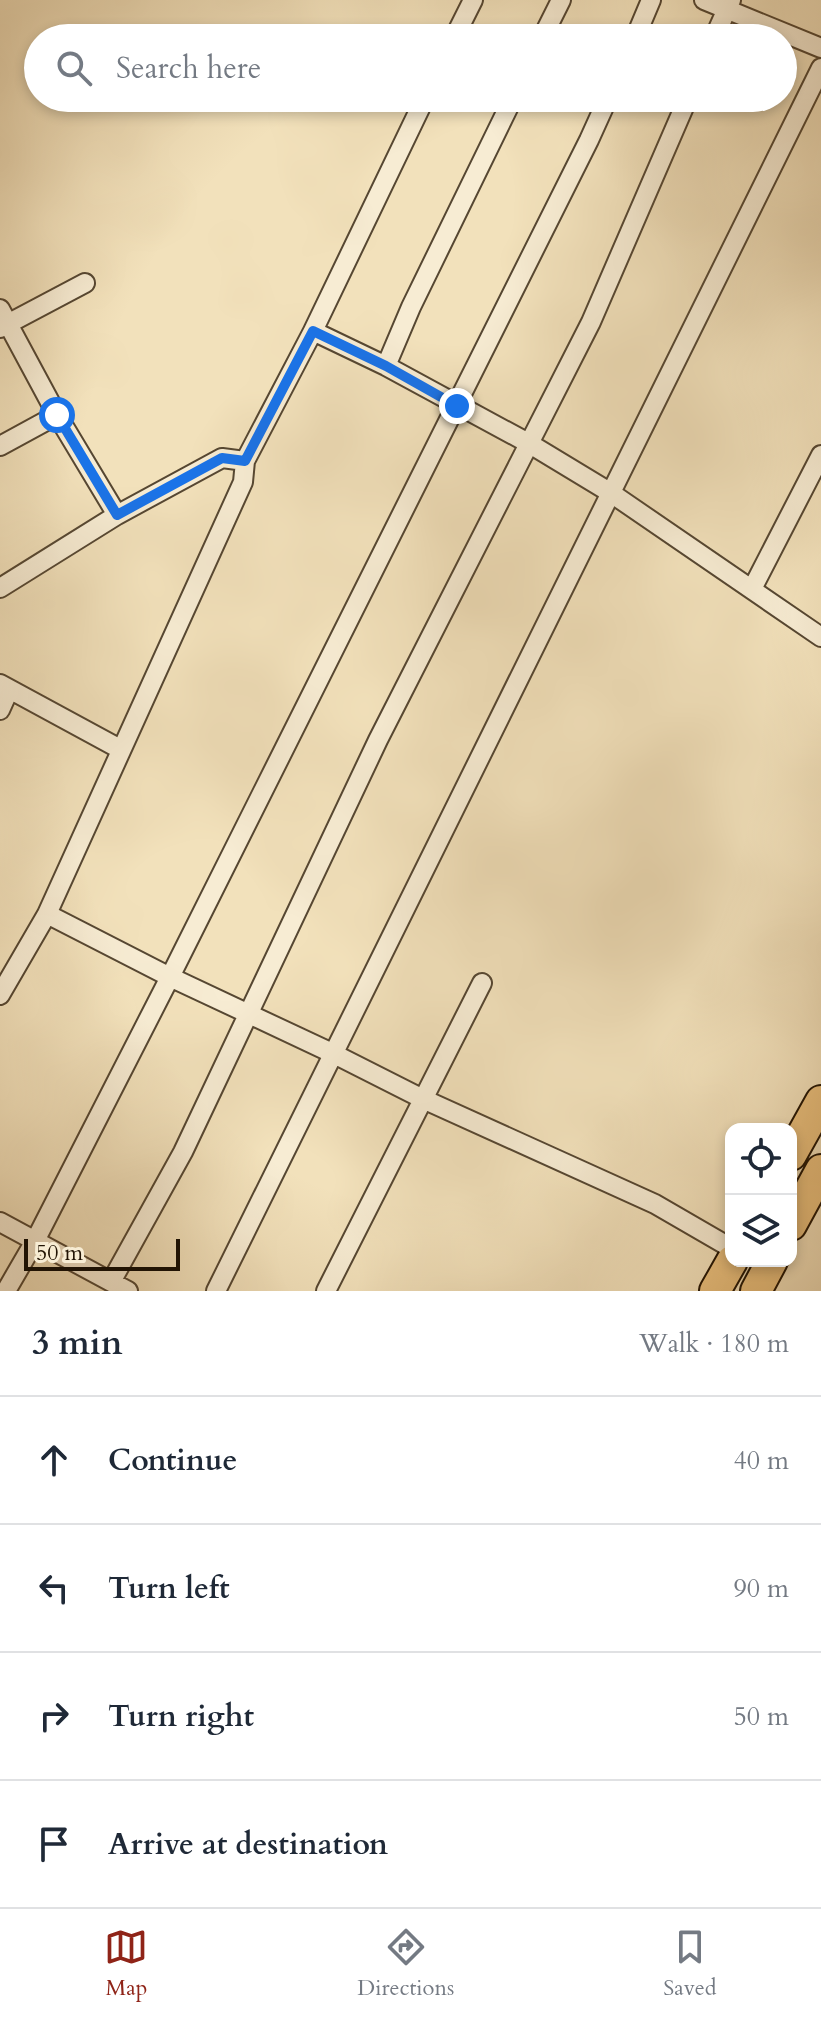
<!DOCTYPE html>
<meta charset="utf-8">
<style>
body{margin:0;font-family:Cardo,serif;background:#f2f2f3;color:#1f2937}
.controls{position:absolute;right:24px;bottom:24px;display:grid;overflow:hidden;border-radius:16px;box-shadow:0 4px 12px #0003}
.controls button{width:72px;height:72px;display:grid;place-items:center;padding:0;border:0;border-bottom:2px solid #e0e1e3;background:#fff;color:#1f2937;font:40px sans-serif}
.scale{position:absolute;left:24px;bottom:20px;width:156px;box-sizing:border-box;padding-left:8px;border:4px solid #221404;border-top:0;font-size:22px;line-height:28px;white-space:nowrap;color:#221404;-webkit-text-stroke:6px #f7ecd3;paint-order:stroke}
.stop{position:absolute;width:24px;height:24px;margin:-18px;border:6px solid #1a73e8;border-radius:50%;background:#fff}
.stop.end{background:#1a73e8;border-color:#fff;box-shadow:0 2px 8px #0008}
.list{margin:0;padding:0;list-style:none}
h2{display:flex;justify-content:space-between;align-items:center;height:104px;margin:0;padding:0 32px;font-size:34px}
h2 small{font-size:26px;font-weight:400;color:#747a83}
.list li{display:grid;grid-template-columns:52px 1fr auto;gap:24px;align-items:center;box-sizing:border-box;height:128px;padding:0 32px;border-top:2px solid #e0e1e3}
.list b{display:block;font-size:30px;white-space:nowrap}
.list em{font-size:26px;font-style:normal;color:#747a83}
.icon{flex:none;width:44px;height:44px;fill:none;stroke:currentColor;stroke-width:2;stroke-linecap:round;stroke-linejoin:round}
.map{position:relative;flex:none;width:821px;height:1291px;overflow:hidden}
.search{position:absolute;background:#fff;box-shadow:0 4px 12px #0003;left:24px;right:24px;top:24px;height:88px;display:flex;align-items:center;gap:20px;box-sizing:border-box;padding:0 28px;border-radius:44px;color:#747a83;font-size:30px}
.sheet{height:616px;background:#fff}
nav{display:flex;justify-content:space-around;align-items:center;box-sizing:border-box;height:112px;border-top:2px solid #e0e1e3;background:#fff;font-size:22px;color:#747a83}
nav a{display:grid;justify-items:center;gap:4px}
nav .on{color:#8f2418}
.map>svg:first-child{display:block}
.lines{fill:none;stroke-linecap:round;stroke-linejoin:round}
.minor-casing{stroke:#564732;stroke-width:22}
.primary-casing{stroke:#221404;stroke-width:34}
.minor{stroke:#f7ecd3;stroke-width:18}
.primary{stroke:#e9c07e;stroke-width:30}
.route{stroke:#1a73e8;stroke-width:10}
</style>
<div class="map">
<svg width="821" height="1291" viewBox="0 0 821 1291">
<rect width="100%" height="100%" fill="#f2e1bb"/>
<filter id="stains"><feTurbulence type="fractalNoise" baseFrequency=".0025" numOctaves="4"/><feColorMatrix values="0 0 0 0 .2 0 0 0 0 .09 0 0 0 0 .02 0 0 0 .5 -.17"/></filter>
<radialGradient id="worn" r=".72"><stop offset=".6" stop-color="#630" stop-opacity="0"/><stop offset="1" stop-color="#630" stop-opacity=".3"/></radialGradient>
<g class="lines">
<defs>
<path id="minor" d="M 704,0 L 821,48
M 454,38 L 473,0
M 542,38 L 561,0
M 635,38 L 651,0
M 714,38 L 731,0
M 0,309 L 57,415 L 117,515
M 0,328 L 85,283
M 313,331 L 386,366 L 530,444 L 611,493 L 821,637
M 386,366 L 411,307 L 513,98
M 0,446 L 57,415
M 0,588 L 117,515 L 222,458 L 245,461
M 752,589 L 821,455
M 0,684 L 120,749
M 0,710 L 9,690
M 47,914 L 170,977 L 332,1053 L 423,1099 L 655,1204 L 731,1248
M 0,995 L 47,914 L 243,482 L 245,461 L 313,331 L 425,98
M 0,1222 L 128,1291
M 111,1282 L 183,1152 L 378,740 L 591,322 L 688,98
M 6,1291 L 35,1241 L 170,977 L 589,140 L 608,98
M 216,1291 L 821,68
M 326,1291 L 482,983"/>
<path id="primary" d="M 791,1155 L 821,1101
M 791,1225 L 821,1170
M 715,1291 L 732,1261
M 756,1291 L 772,1261"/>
</defs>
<use href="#minor" class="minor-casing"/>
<use href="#primary" class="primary-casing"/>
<use href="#minor" class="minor"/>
<use href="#primary" class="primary"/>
</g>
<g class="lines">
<path class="route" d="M 57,415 L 117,515 L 222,458 L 245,461 L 313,331 L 386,366 L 457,406"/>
</g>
<rect width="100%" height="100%" filter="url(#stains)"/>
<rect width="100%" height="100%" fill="url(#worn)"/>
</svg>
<div class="controls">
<button><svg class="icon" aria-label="locate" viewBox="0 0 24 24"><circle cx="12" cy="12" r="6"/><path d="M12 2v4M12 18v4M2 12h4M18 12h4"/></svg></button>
<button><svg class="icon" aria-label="layers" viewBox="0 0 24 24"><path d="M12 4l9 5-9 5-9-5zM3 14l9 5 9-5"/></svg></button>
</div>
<div class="scale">50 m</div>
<div class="stop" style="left:57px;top:415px"></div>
<div class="stop end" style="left:457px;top:406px"></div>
<div class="search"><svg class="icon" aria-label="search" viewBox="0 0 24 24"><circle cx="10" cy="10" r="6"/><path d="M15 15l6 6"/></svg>Search here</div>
</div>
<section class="sheet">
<h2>3 min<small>Walk · 180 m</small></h2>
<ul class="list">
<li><svg class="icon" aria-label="ahead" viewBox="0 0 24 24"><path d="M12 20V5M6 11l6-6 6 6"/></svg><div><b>Continue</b></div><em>40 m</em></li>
<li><svg class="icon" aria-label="left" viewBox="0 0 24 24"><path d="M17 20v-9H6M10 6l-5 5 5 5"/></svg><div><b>Turn left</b></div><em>90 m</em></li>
<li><svg class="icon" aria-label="right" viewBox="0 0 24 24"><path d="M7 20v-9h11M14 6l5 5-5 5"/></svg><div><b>Turn right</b></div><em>50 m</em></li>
<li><svg class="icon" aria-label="arrive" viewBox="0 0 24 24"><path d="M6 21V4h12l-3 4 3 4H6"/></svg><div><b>Arrive at destination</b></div></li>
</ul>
</section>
<nav>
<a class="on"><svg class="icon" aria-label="map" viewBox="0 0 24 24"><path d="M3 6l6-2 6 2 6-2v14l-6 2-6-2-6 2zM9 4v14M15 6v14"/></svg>Map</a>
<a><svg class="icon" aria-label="directions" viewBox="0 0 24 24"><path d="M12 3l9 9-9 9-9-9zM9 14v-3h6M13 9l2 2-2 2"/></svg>Directions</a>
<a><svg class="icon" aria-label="saved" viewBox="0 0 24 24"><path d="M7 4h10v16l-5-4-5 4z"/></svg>Saved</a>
</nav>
